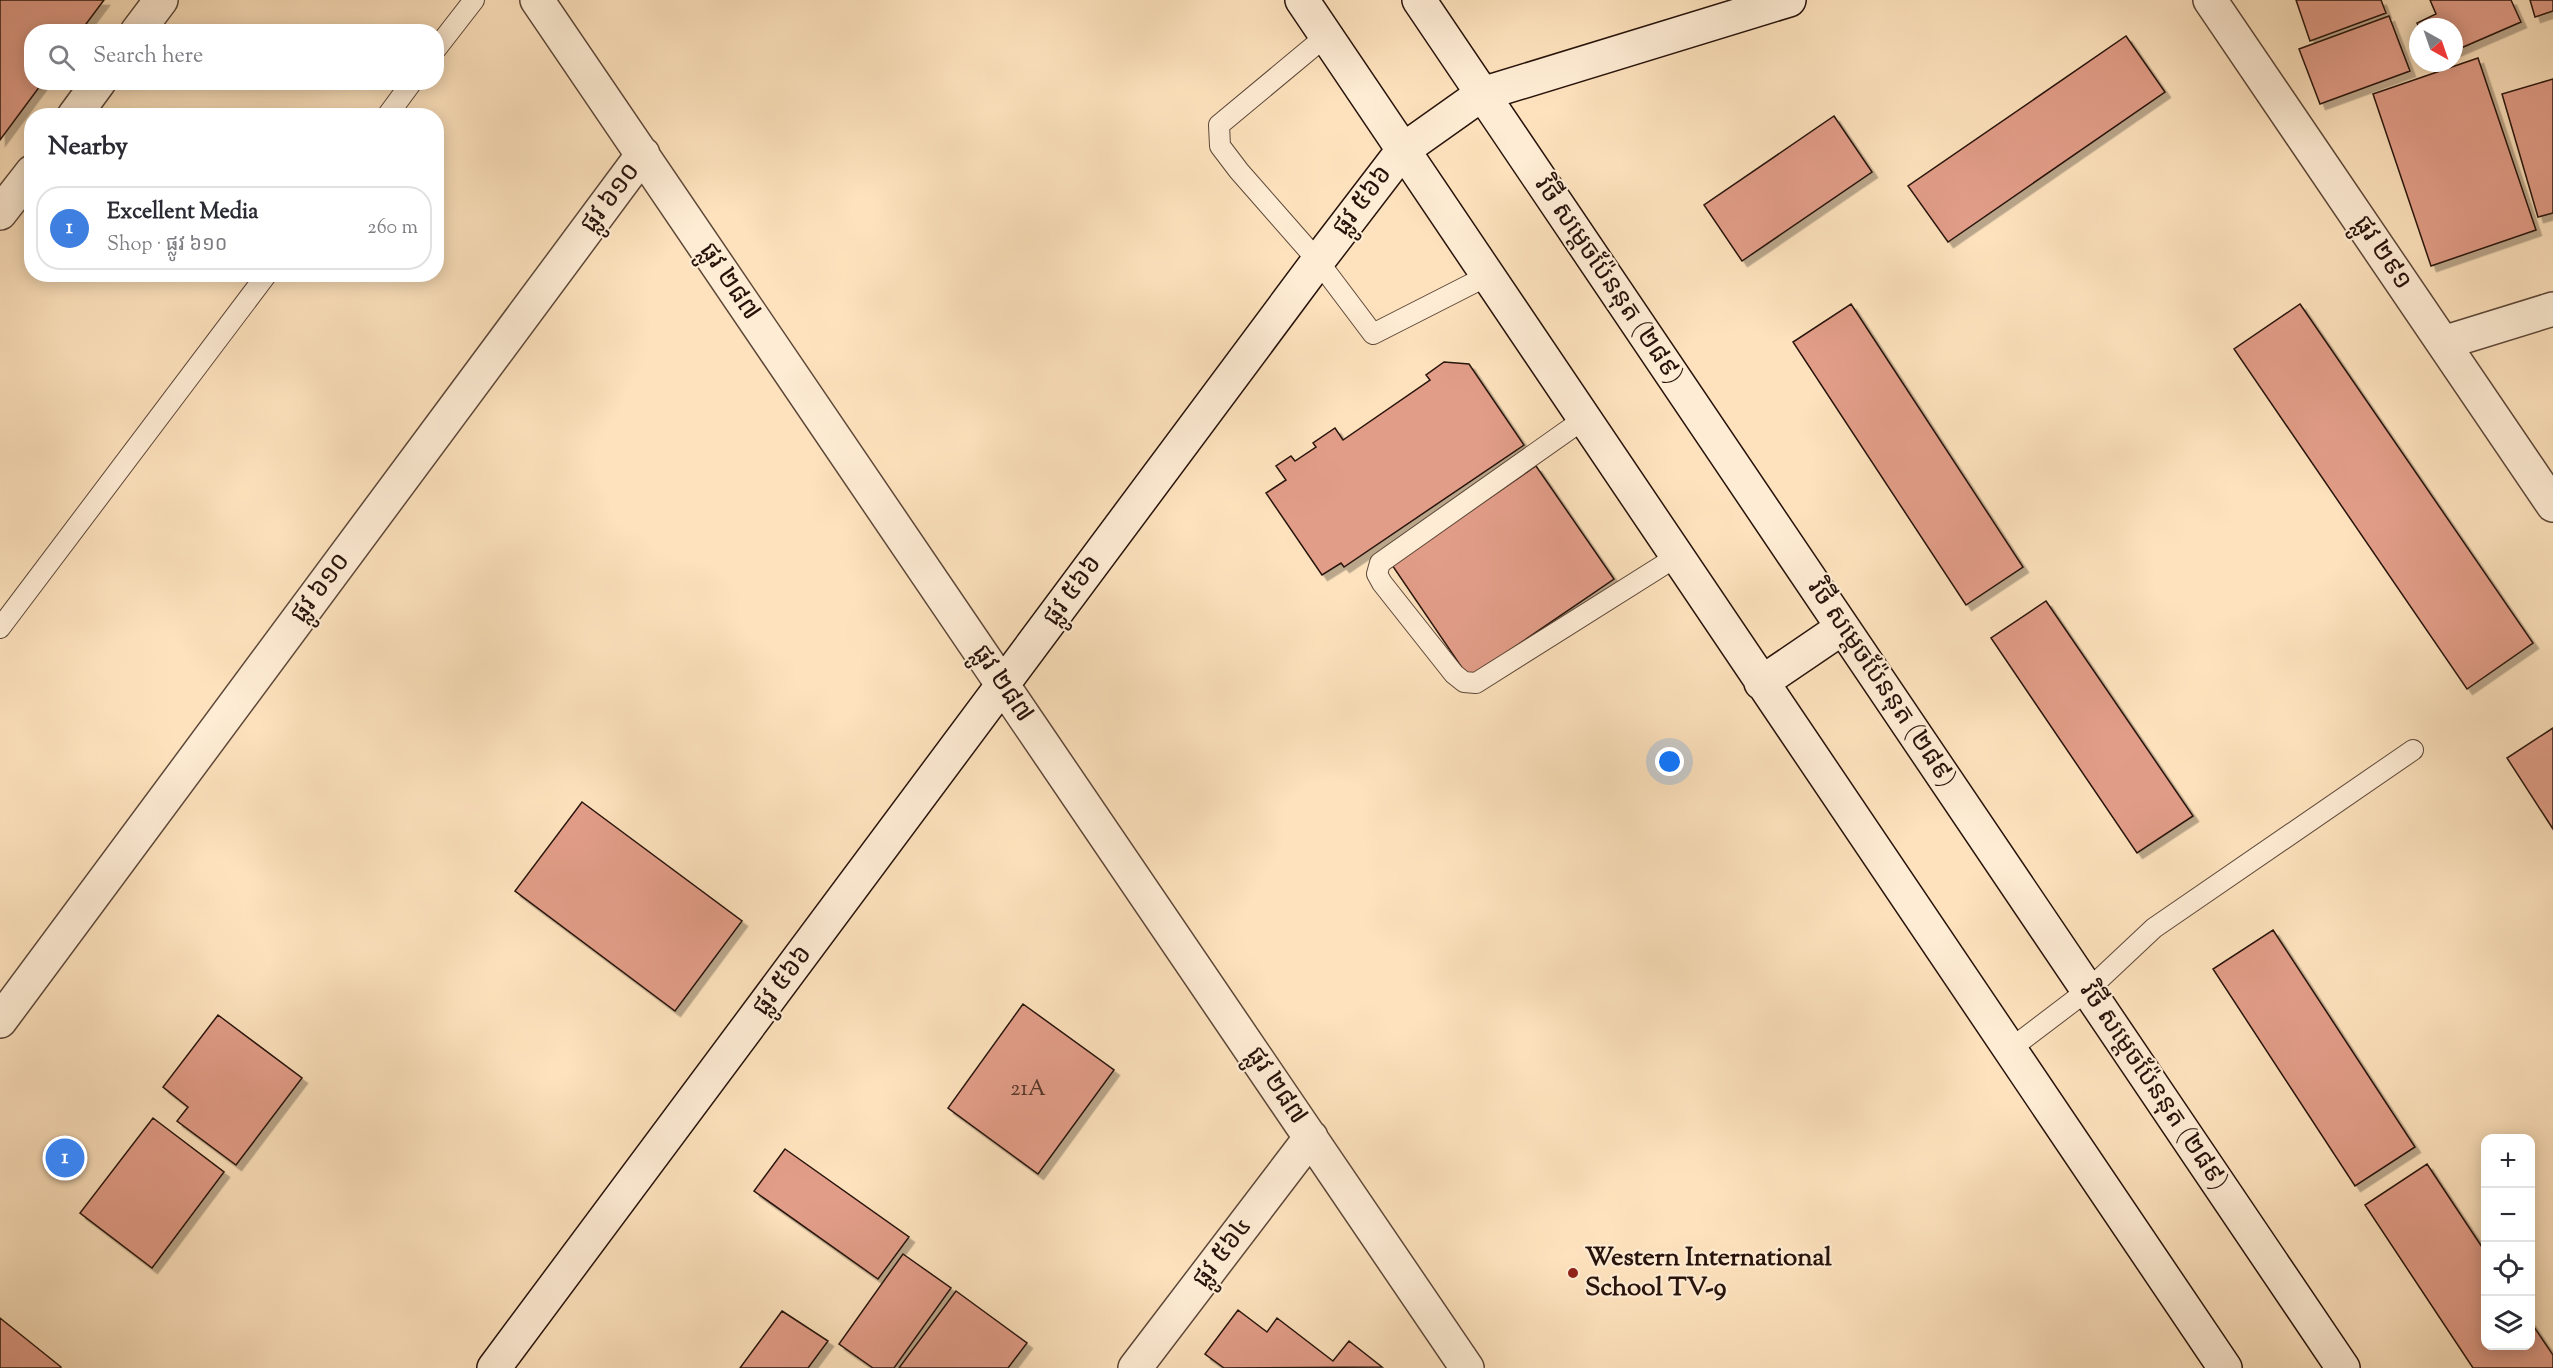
<!DOCTYPE html>
<meta charset="utf-8">
<style>
body{margin:0;font-family:"Sorts Mill Goudy","Noto Sans Khmer",serif;background:#f7f7f7;color:#2b2b33}
.controls{position:absolute;right:18px;bottom:18px;display:grid;overflow:hidden;border-radius:12px;box-shadow:0 3px 15px #0003}
.controls button{width:54px;height:54px;display:grid;place-items:center;padding:0;border:0;border-bottom:2px solid #e1e1e2;background:#fff;color:#2b2b33;font:30px sans-serif}
.compass{position:absolute;left:2409px;top:18px;width:54px;height:54px;border-radius:50%;background:#fff;box-shadow:0 3px 15px #0003;rotate:140deg}
.you{position:absolute;left:1670px;top:762px;width:21px;height:21px;margin:-15px;border:4px solid #fff;border-radius:50%;background:#1a73e8;box-shadow:0 0 0 9px #1a73e833}
.badge{display:grid;place-items:center;width:39px;height:39px;border-radius:50%;background:#8f2418;color:#fff;font-size:20px;font-weight:700}
.pin{position:absolute;translate:-50% -50%;border:3px solid #fff;box-shadow:0 2px 6px #0006}
.list{margin:0;padding:0;list-style:none}
h2{display:flex;justify-content:space-between;align-items:center;height:78px;margin:0;padding:0 24px;font-size:26px}
h2 small{font-size:20px;font-weight:400;color:#7c7c81}
.list li{display:grid;grid-template-columns:39px 1fr auto;gap:18px;align-items:center;box-sizing:border-box;height:84px;margin:0 12px 12px;padding:0 12px;border:2px solid #e1e1e2;border-radius:24px}
.list b{display:block;font-size:22px;white-space:nowrap}
.list p{margin:0;font-size:20px;white-space:nowrap;color:#7c7c81}
.list em{font-size:20px;font-style:normal;color:#7c7c81}
.icon{flex:none;width:33px;height:33px;fill:none;stroke:currentColor;stroke-width:2;stroke-linecap:round;stroke-linejoin:round}
.map{position:relative;flex:none;width:2553px;height:1368px;overflow:hidden}
.search{position:absolute;background:#fff;box-shadow:0 3px 15px #0003;left:24px;top:24px;width:420px;height:66px;display:flex;align-items:center;gap:15px;box-sizing:border-box;padding:0 21px;border-radius:24px;color:#7c7c81;font-size:22px}
.panel{position:absolute;background:#fff;box-shadow:0 3px 15px #0003;left:24px;top:108px;width:420px;height:174px;border-radius:24px}
.map>svg:first-child{display:block}
.building{fill:#e29d88;stroke:#28130b;stroke-width:1.5;filter:url(#shadow)}
.lines{fill:none;stroke-linecap:round;stroke-linejoin:round}
.lane-casing{stroke:#5d4738;stroke-width:22}
.street-casing{stroke:#5d4738;stroke-width:36}
.secondary-casing{stroke:#28130b;stroke-width:36}
.lane{stroke:#feecd4;stroke-width:20}
.street{stroke:#feecd4;stroke-width:33}
.secondary{stroke:#feecd4;stroke-width:33}
.poi-dot{fill:#8f2418;stroke:#feecd4;stroke-width:2}
.labels{text-anchor:middle;dominant-baseline:central;stroke-width:4.5;stroke-linejoin:round;paint-order:stroke}
.number-label{font-size:22px;fill:#56362a}
.street-label{font-size:26px;fill:#28130b;stroke:#feecd4}
.poi-label{font-size:26px;font-weight:bold;fill:#28130b;stroke:#feecd4;text-anchor:start}
</style>
<div class="map">
<svg width="2553" height="1368" viewBox="0 0 2553 1368">
<defs>
<filter id="shadow"><feDropShadow dx="5.5" dy="5.5" stdDeviation="0" flood-color="#0004"/></filter>
</defs>
<rect width="100%" height="100%" fill="#fde2bd"/>
<filter id="stains"><feTurbulence type="fractalNoise" baseFrequency=".00333" numOctaves="4"/><feColorMatrix values="0 0 0 0 .2 0 0 0 0 .09 0 0 0 0 .02 0 0 0 .5 -.17"/></filter>
<radialGradient id="worn" r=".72"><stop offset=".6" stop-color="#630" stop-opacity="0"/><stop offset="1" stop-color="#630" stop-opacity=".3"/></radialGradient>
<path class="building" d="M 0,0 L 104,0 L 80,32 L 32,32 L 32,82 L 43,82 L 0,140 Z
M 2296,0 L 2381,0 L 2386,13 L 2310,41 Z
M 2430,0 L 2511,0 L 2521,22 L 2454,51 L 2454,27 L 2419,27 L 2417,23 L 2436,14 Z
M 2530,0 L 2553,0 L 2553,11 L 2535,17 Z
M 2389,16 L 2410,71 L 2320,104 L 2299,49 Z
M 2126,36 L 2165,92 L 1948,242 L 1908,186 Z
M 2478,58 L 2536,230 L 2431,266 L 2373,94 Z
M 2553,79 L 2553,213 L 2538,217 L 2502,94 Z
M 1834,116 L 1872,172 L 1742,261 L 1704,205 Z
M 1851,304 L 2023,567 L 1966,605 L 1793,342 Z
M 2300,304 L 2533,643 L 2467,689 L 2234,349 Z
M 1444,362 L 1469,364 L 1524,445 L 1344,567 L 1341,563 L 1322,575 L 1266,493 L 1286,480 L 1276,466 L 1291,456 L 1295,461 L 1316,447 L 1313,443 L 1335,428 L 1343,440 L 1430,380 L 1426,375 Z
M 1536,466 L 1614,579 L 1469,678 L 1392,565 Z
M 2046,601 L 2193,816 L 2137,853 L 1991,638 Z
M 2553,728 L 2553,829 L 2507,758 Z
M 582,802 L 742,921 L 675,1011 L 515,891 Z
M 2273,930 L 2415,1147 L 2355,1186 L 2213,969 Z
M 1023,1004 L 1114,1070 L 1038,1174 L 948,1108 Z
M 218,1015 L 302,1078 L 236,1165 L 177,1121 L 188,1107 L 163,1087 Z
M 153,1118 L 224,1172 L 152,1268 L 80,1213 Z
M 785,1149 L 909,1237 L 878,1279 L 754,1191 Z
M 2427,1164 L 2486,1253 L 2486,1346 L 2530,1346 L 2530,1321 L 2553,1355 L 2553,1368 L 2473,1368 L 2365,1205 Z
M 903,1254 L 951,1288 L 894,1368 L 873,1368 L 839,1344 Z
M 956,1291 L 1027,1343 L 1008,1368 L 899,1368 Z
M 1238,1310 L 1267,1332 L 1277,1318 L 1333,1361 L 1349,1341 L 1382,1367 L 1224,1368 L 1205,1354 Z
M 782,1311 L 828,1341 L 808,1368 L 740,1368 Z
M 0,1318 L 61,1367 L 60,1368 L 0,1368 Z"/>
<g class="lines">
<defs>
<path id="lane" d="M 1326,36 L 1219,125 L 1220,146 L 1239,171 L 1318,261 L 1373,334 L 1489,275
M 436,49 L 474,0
M 387,116 L 412,82
M 1584,419 L 1380,563 L 1377,574 L 1382,583 L 1454,674 L 1464,682 L 1476,683 L 1676,557
M 0,628 L 267,274
M 2009,1050 L 2088,990 L 2154,928 L 2413,750"/>
<path id="street" d="M 537,0 L 1467,1368
M 2210,0 L 2553,505
M 137,32 L 161,0
M 74,116 L 99,82
M 0,213 L 32,172
M 2443,343 L 2553,309
M 0,1021 L 643,154
M 1135,1368 L 1311,1137"/>
<path id="secondary" d="M 1302,0 L 2225,1368
M 1419,0 L 2343,1368
M 1761,683 L 1842,628
M 494,1368 L 1318,261 L 1403,150 L 1482,94 L 1789,0"/>
</defs>
<use href="#lane" class="lane-casing"/>
<use href="#street" class="street-casing"/>
<use href="#secondary" class="secondary-casing"/>
<use href="#lane" class="lane"/>
<use href="#street" class="street"/>
<use href="#secondary" class="secondary"/>
</g>
<circle class="poi-dot" cx="1573" cy="1273" r="6"/>
<g class="labels">
<g class="number-label">
<text x="1028" y="1090">21A</text>
</g>
<g class="street-label">
<text transform="translate(611 198) rotate(-53)">ផ្លូវ ៦១០</text>
<text transform="translate(1363 201) rotate(-53)">ផ្លូវ ៥៦៦</text>
<text transform="translate(2382 253) rotate(56)">ផ្លូវ ២៩១</text>
<text transform="translate(1608 281) rotate(56)">វិថី សម្តេចប៉ែននុត (២៨៩)</text>
<text transform="translate(729 282) rotate(56)">ផ្លូវ ២៨៧</text>
<text transform="translate(321 588) rotate(-53)">ផ្លូវ ៦១០</text>
<text transform="translate(1073 591) rotate(-54)">ផ្លូវ ៥៦៦</text>
<text transform="translate(1002 684) rotate(56)">ផ្លូវ ២៨៧</text>
<text transform="translate(1881 684) rotate(56)">វិថី សម្តេចប៉ែននុត (២៨៩)</text>
<text transform="translate(783 981) rotate(-53)">ផ្លូវ ៥៦៦</text>
<text transform="translate(1276 1086) rotate(56)">ផ្លូវ ២៨៧</text>
<text transform="translate(2153 1087) rotate(56)">វិថី សម្តេចប៉ែននុត (២៨៩)</text>
<text transform="translate(1223 1253) rotate(-53)">ផ្លូវ ៥៦៤</text>
</g>
<g class="poi-label">
<text x="1585" y="1258">Western International<tspan x="1585" dy="30">School TV-9</tspan></text>
</g>
</g>
<rect width="100%" height="100%" filter="url(#stains)"/>
<rect width="100%" height="100%" fill="url(#worn)"/>
</svg>
<div class="controls">
<button>+</button>
<button>−</button>
<button><svg class="icon" aria-label="locate" viewBox="0 0 24 24"><circle cx="12" cy="12" r="6"/><path d="M12 2v4M12 18v4M2 12h4M18 12h4"/></svg></button>
<button><svg class="icon" aria-label="layers" viewBox="0 0 24 24"><path d="M12 4l9 5-9 5-9-5zM3 14l9 5 9-5"/></svg></button>
</div>
<svg class="compass" viewBox="-18 -18 36 36"><path d="M0-13l5 13h-10z" fill="#e53935"/><path d="M0 13l5-13h-10z" fill="#7c7c81"/></svg>
<div class="you"></div>
<div class="pin badge" style="left:65px;top:1158px;background:#3f7fe0">1</div>
<div class="search"><svg class="icon" aria-label="search" viewBox="0 0 24 24"><circle cx="10" cy="10" r="6"/><path d="M15 15l6 6"/></svg>Search here</div>
<section class="panel">
<h2>Nearby<small></small></h2>
<ul class="list">
<li><span class="badge" style="background:#3f7fe0">1</span><div><b>Excellent Media</b><p>Shop · ផ្លូវ ៦១០</p></div><em>260 m</em></li>
</ul>
</section>
</div>
